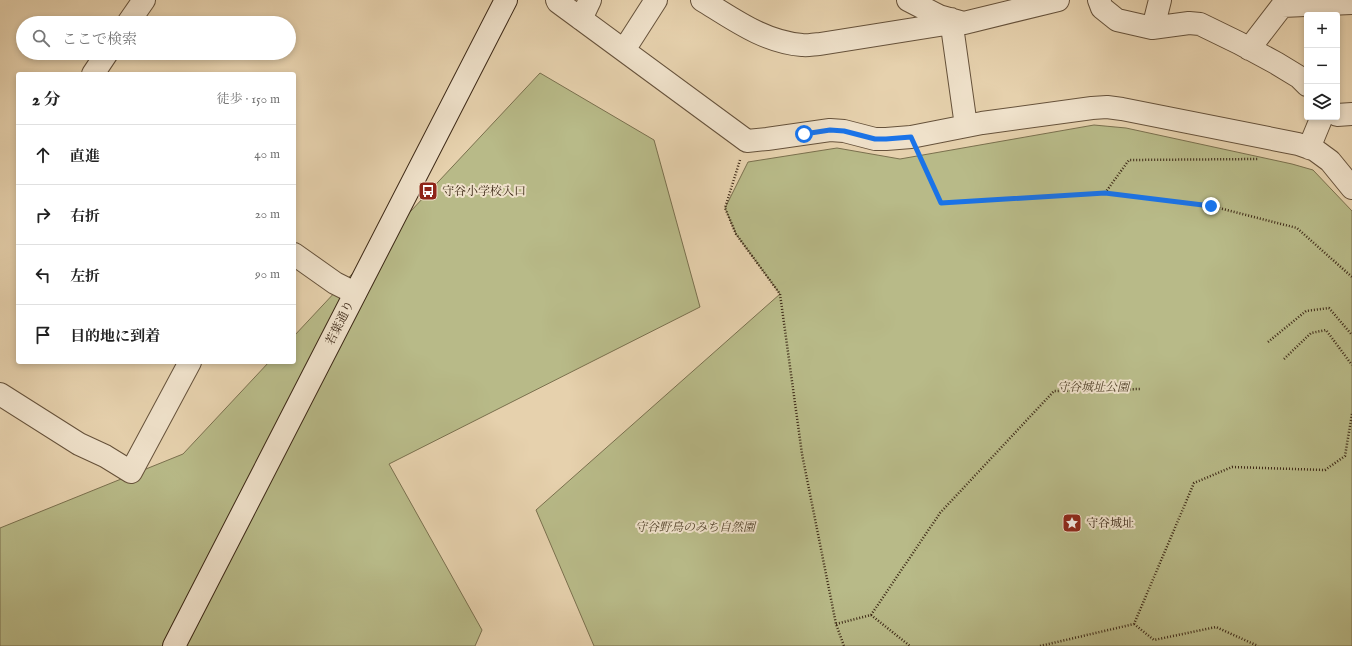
<!DOCTYPE html>
<html lang="ja">
<meta charset="utf-8">
<style>
body{margin:0;font-family:"IM FELL English","Noto Serif JP",serif;background:#f6f6f6;color:#222}
.controls{position:absolute;right:12px;top:12px;display:grid;overflow:hidden;border-radius:4px;box-shadow:0 2px 6px #0003}
.controls button{width:36px;height:36px;display:grid;place-items:center;padding:0;border:0;border-bottom:1px solid #e0e0e0;background:#fff;color:#222;font:20px sans-serif}
.stop{position:absolute;width:12px;height:12px;margin:-9px;border:3px solid #1a73e8;border-radius:50%;background:#fff}
.stop.end{background:#1a73e8;border-color:#fff;box-shadow:0 1px 4px #0008}
.list{margin:0;padding:0;list-style:none}
h2{display:flex;justify-content:space-between;align-items:center;height:52px;margin:0;padding:0 16px;font-size:17px}
h2 small{font-size:13px;font-weight:400;color:#767676}
.list li{display:grid;grid-template-columns:26px 1fr auto;gap:12px;align-items:center;box-sizing:border-box;height:60px;padding:0 16px;border-top:1px solid #e0e0e0}
.list b{display:block;font-size:15px;white-space:nowrap}
.list em{font-size:13px;font-style:normal;color:#767676}
.icon{flex:none;width:22px;height:22px;fill:none;stroke:currentColor;stroke-width:2;stroke-linecap:round;stroke-linejoin:round}
.map{position:relative;flex:none;width:1352px;height:646px;overflow:hidden}
.search{position:absolute;background:#fff;box-shadow:0 2px 6px #0003;left:16px;top:16px;width:280px;height:44px;display:flex;align-items:center;gap:10px;box-sizing:border-box;padding:0 14px;border-radius:22px;color:#767676;font-size:15px}
.panel{position:absolute;background:#fff;box-shadow:0 2px 6px #0003;left:16px;top:72px;width:280px;height:292px;border-radius:4px}
.map>svg:first-child{display:block}
.green{fill:#b8ba88;stroke:#7a704e}
.lines{fill:none;stroke-linecap:round;stroke-linejoin:round}
.street-casing{stroke:#66523b;stroke-width:24}
.secondary-casing{stroke:#3b2715;stroke-width:24}
.path{stroke:#3b2715;stroke-width:2.5;stroke-dasharray:1 2;stroke-linecap:butt}
.street{stroke:#efe1ca;stroke-width:22}
.secondary{stroke:#efe1ca;stroke-width:22}
.route{stroke:#1a73e8;stroke-width:5}
.labels{text-anchor:middle;dominant-baseline:central;stroke-width:4;stroke-linejoin:round;paint-order:stroke}
.poi-label{font-size:12px;fill:#3b2715;stroke:#efe1ca;text-anchor:start}
.street-label{font-size:12px;fill:#3b2715;stroke:#efe1ca}
.park-label{font-size:12px;font-style:italic;fill:#54442c;stroke:#efe1ca}
</style>
<div class="map">
<svg width="1352" height="646" viewBox="0 0 1352 646">
<rect width="100%" height="100%" fill="#e6d1ad"/>
<filter id="stains"><feTurbulence type="fractalNoise" baseFrequency=".005" numOctaves="4"/><feColorMatrix values="0 0 0 0 .2 0 0 0 0 .09 0 0 0 0 .02 0 0 0 .5 -.17"/></filter>
<radialGradient id="worn" r=".72"><stop offset=".6" stop-color="#630" stop-opacity="0"/><stop offset="1" stop-color="#630" stop-opacity=".3"/></radialGradient>
<path class="green" d="M 540,73 L 654,140 L 700,307 L 389,464 L 482,630 L 475,646 L 0,646 L 0,528 L 183,454 L 269,362 L 294,362 L 294,336 Z
M 1094,125 L 1126,128 L 1292,164 L 1313,170 L 1352,211 L 1352,646 L 594,646 L 536,510 L 780,294 L 736,234 L 725,208 L 748,162 L 837,148 L 900,159 Z"/>
<g class="lines">
<defs>
<path id="street" d="M 557,0 L 558,2 L 747,141 L 767,139 L 830,130 L 844,131 L 875,139 L 886,139 L 911,137 L 982,123 L 1092,108 L 1107,107 L 1122,109 L 1298,144 L 1315,150 L 1330,161 L 1352,188
M 702,0 C 733,19 764,42 802,45 C 808,46 814,44 820,44 L 952,23
M 908,0 L 939,16 L 964,23 L 1058,0
M 1099,0 L 1102,8 L 1117,20 L 1152,28 L 1189,23 L 1200,24 L 1239,43 L 1276,63 L 1299,77 L 1307,85
M 581,19 L 590,0
M 951,19 L 966,126
M 128,23 L 144,0
M 1153,28 L 1160,0
M 1249,49 L 1282,6 L 1352,3
M 624,50 L 656,0
M 93,74 L 107,53
M 1337,115 L 1352,114
M 1309,148 L 1321,119 L 1321,117
M 294,254 L 335,283 L 355,293
M 0,394 L 79,444 L 105,456 L 131,472 L 190,362"/>
<path id="secondary" d="M 174,646 L 506,0"/>
</defs>
<use href="#street" class="street-casing"/>
<use href="#secondary" class="secondary-casing"/>
<path class="path" d="M 920,157 L 941,203 L 1105,193 L 1211,206 L 1297,228 L 1352,277
M 740,160 L 725,208 L 736,234 L 780,294 L 802,454 L 836,624 L 844,646
M 1105,193 L 1129,160 L 1258,159
M 1268,342 L 1306,311 L 1329,308 L 1352,335
M 1284,359 L 1311,333 L 1326,330 L 1352,365
M 871,615 L 910,646
M 836,624 L 871,615 L 940,513 L 1054,391 L 1141,389
M 1134,624 L 1154,640 L 1216,627 L 1258,646
M 1040,646 L 1134,624 L 1194,483 L 1232,467 L 1325,470 L 1345,456 L 1352,414"/>
<use href="#street" class="street"/>
<use href="#secondary" class="secondary"/>
</g>
<g class="lines">
<path class="route" d="M 804,134 L 830,130 L 844,131 L 875,139 L 886,139 L 911,137 L 941,203 L 1105,193 L 1211,206"/>
</g>
<defs>
<symbol id="bus-square" viewBox="-11 -11 22 22"><rect x="-9" y="-9" width="18" height="18" rx="4" fill="#8f2418" stroke="#efe1ca"/><path d="M-5-6H5V4H4V6H2V4H-2V6H-4V4H-5ZM-3.5-4V0h7V-4ZM-3.5 1.2v1.5H-2V1.2ZM2 1.2v1.5H3.5V1.2Z" fill="#fff"/></symbol>
<symbol id="sight-square" viewBox="-11 -11 22 22"><rect x="-9" y="-9" width="18" height="18" rx="4" fill="#8f2418" stroke="#efe1ca"/><path d="M0-6L1.8-2.2L6-1.7L2.9 1.2L3.7 5.4L0 3.3L-3.7 5.4L-2.9 1.2L-6-1.7L-1.8-2.2Z" fill="#fff"/></symbol>
</defs>
<g fill-rule="evenodd">
<use href="#bus-square" x="417" y="180" width="22" height="22"/>
<use href="#sight-square" x="1061" y="512" width="22" height="22"/>
</g>
<g class="labels">
<g class="poi-label">
<text x="442" y="191">守谷小学校入口</text>
<text x="1086" y="523">守谷城址</text>
</g>
<g class="street-label">
<text transform="translate(340 323) rotate(-64)">若葉通り</text>
</g>
<g class="park-label">
<text x="1093" y="387">守谷城址公園</text>
<text x="695" y="527">守谷野鳥のみち自然園</text>
</g>
</g>
<rect width="100%" height="100%" filter="url(#stains)"/>
<rect width="100%" height="100%" fill="url(#worn)"/>
</svg>
<div class="controls">
<button>+</button>
<button>−</button>
<button><svg class="icon" aria-label="layers" viewBox="0 0 24 24"><path d="M12 4l9 5-9 5-9-5zM3 14l9 5 9-5"/></svg></button>
</div>
<div class="stop" style="left:804px;top:134px"></div>
<div class="stop end" style="left:1211px;top:206px"></div>
<div class="search"><svg class="icon" aria-label="search" viewBox="0 0 24 24"><circle cx="10" cy="10" r="6"/><path d="M15 15l6 6"/></svg>ここで検索</div>
<section class="panel">
<h2>2 分<small>徒歩 · 150 m</small></h2>
<ul class="list">
<li><svg class="icon" aria-label="ahead" viewBox="0 0 24 24"><path d="M12 20V5M6 11l6-6 6 6"/></svg><div><b>直進</b></div><em>40 m</em></li>
<li><svg class="icon" aria-label="right" viewBox="0 0 24 24"><path d="M7 20v-9h11M14 6l5 5-5 5"/></svg><div><b>右折</b></div><em>20 m</em></li>
<li><svg class="icon" aria-label="left" viewBox="0 0 24 24"><path d="M17 20v-9H6M10 6l-5 5 5 5"/></svg><div><b>左折</b></div><em>90 m</em></li>
<li><svg class="icon" aria-label="arrive" viewBox="0 0 24 24"><path d="M6 21V4h12l-3 4 3 4H6"/></svg><div><b>目的地に到着</b></div></li>
</ul>
</section>
</div>
